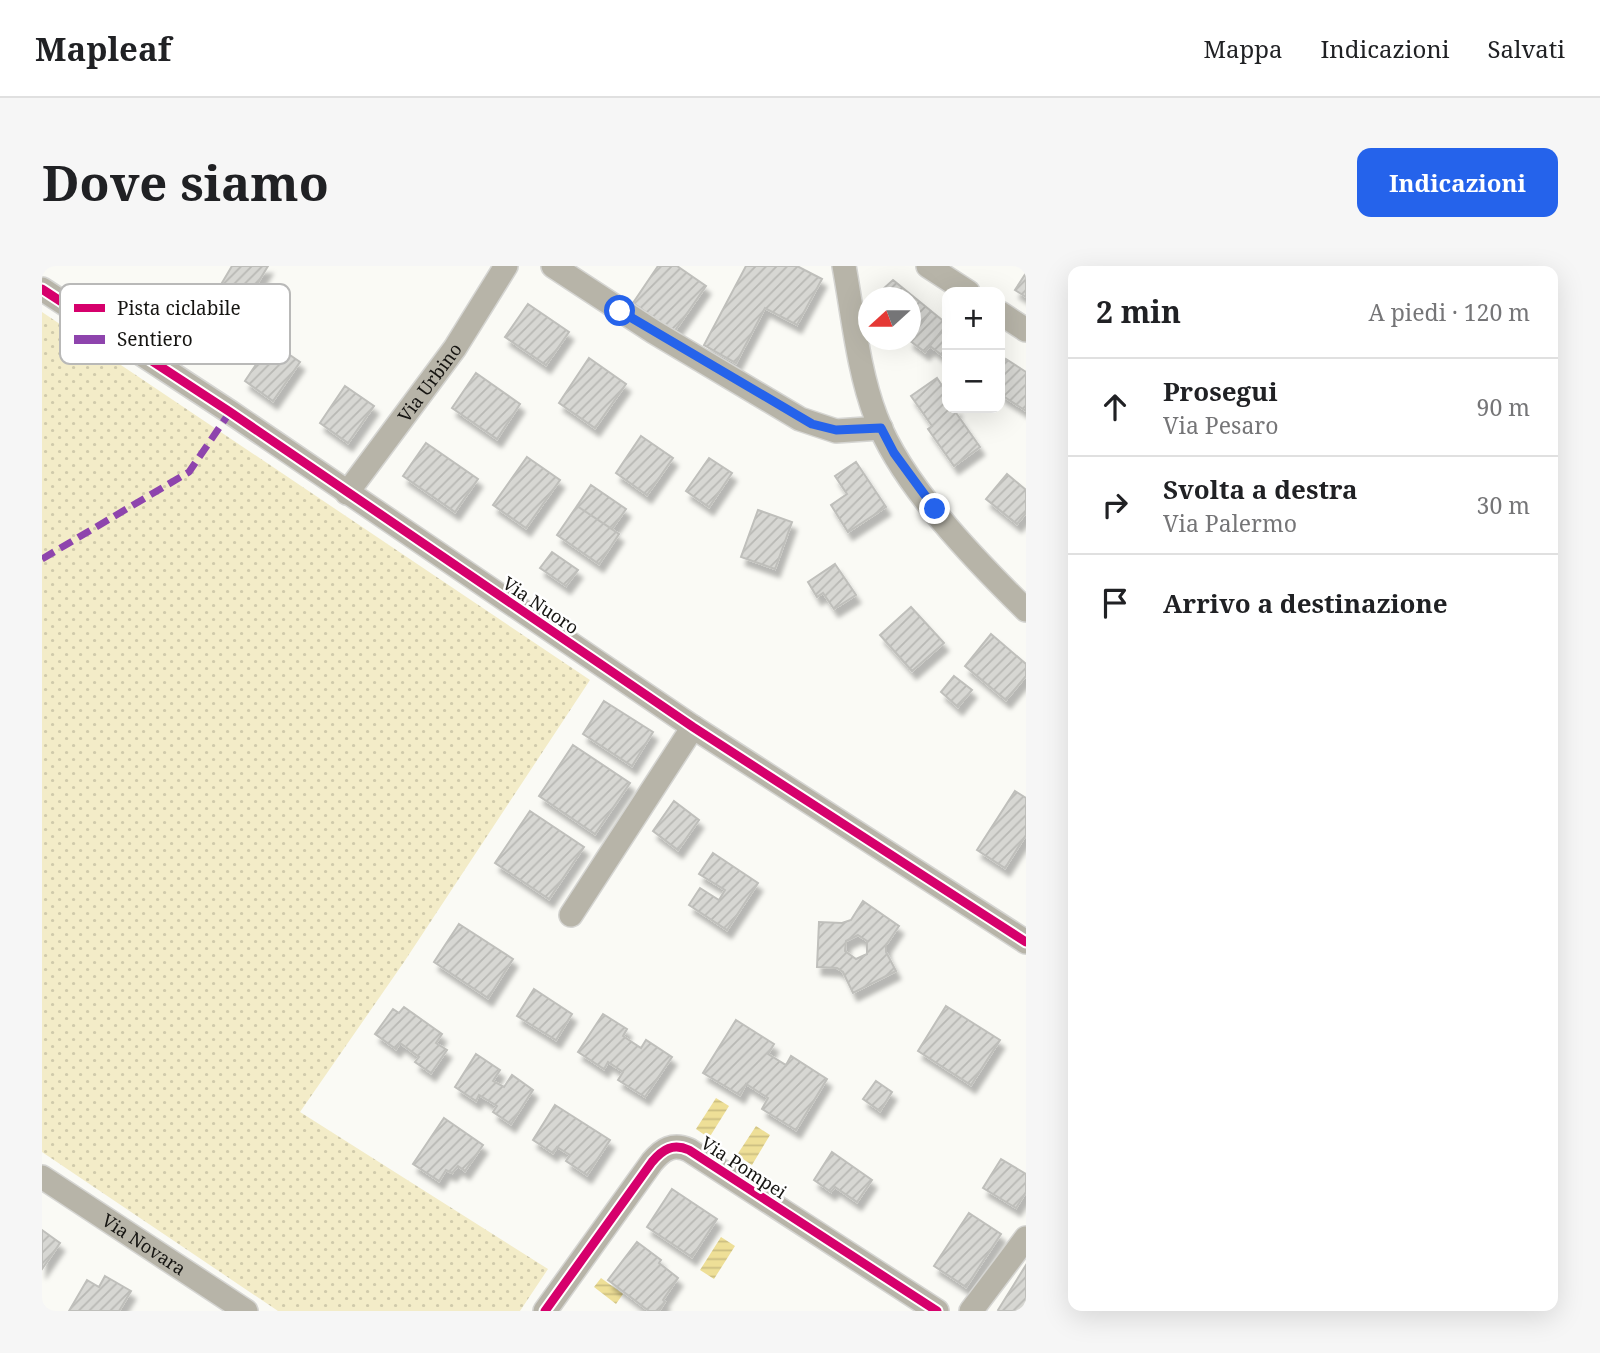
<!DOCTYPE html>
<html lang="it">
<meta charset="utf-8">
<style>
body{margin:0;font-family:"Noto Serif",serif;background:#f6f6f6;color:#202124}
.controls{position:absolute;right:21px;top:21px;display:grid;overflow:hidden;border-radius:14px;box-shadow:0 7px 28px #0002}
.controls button{width:63px;height:63px;display:grid;place-items:center;padding:0;border:0;border-bottom:2px solid #e0e0e0;background:#fff;color:#202124;font:35px sans-serif}
.compass{position:absolute;left:816px;top:21px;width:63px;height:63px;border-radius:50%;background:#fff;box-shadow:0 7px 28px #0002;rotate:249deg}
.stop{position:absolute;width:21px;height:21px;margin:-16px;border:5px solid #2563eb;border-radius:50%;background:#fff}
.stop.end{background:#2563eb;border-color:#fff;box-shadow:0 2px 7px #0008}
.list{margin:0;padding:0;list-style:none}
h2{display:flex;justify-content:space-between;align-items:center;height:91px;margin:0;padding:0 28px;font-size:30px}
h2 small{font-size:23px;font-weight:400;color:#757577}
.list li{display:grid;grid-template-columns:46px 1fr auto;gap:21px;align-items:center;box-sizing:border-box;height:98px;padding:0 28px;border-top:2px solid #e0e0e0}
.list b{display:block;font-size:26px;white-space:nowrap}
.list p{margin:0;font-size:23px;white-space:nowrap;color:#757577}
.list em{font-size:23px;font-style:normal;color:#757577}
.icon{flex:none;width:38px;height:38px;fill:none;stroke:currentColor;stroke-width:2;stroke-linecap:round;stroke-linejoin:round}
.map{position:relative;flex:none;width:984px;height:1045px;overflow:hidden;border-radius:14px}
header{display:flex;align-items:center;gap:42px;box-sizing:border-box;height:98px;padding:0 35px;background:#fff;border-bottom:2px solid #e0e0e0}
header strong{font-size:33px}
nav{display:flex;gap:38px;margin-inline-start:auto;font-size:24px}
.intro{display:flex;align-items:center;justify-content:space-between;box-sizing:border-box;height:168px;padding:0 42px}
h1{margin:0;font-size:49px}
.button{padding:18px 32px;border-radius:14px;background:#2563eb;color:#fff;font-size:24px;font-weight:700}
main{display:flex;gap:42px;padding:0 42px}
aside{flex:1;background:#fff;border-radius:14px;box-shadow:0 7px 28px #0002}
.map>svg:first-child{display:block}
.grass{fill:url(#grass-dots)}
.water{fill:url(#water-rules)}
.building{fill:url(#building-hatch);stroke:#bfbfbb;stroke-width:2;fill-rule:evenodd;filter:url(#shadow)}
.lines{fill:none;stroke-linecap:round;stroke-linejoin:round}
.minor-casing{stroke:#d5d5d2;stroke-width:26}
.minor{stroke:#b7b4a8;stroke-width:23}
.quiet{stroke:#8e44ad;stroke-width:7;stroke-dasharray:14 7;stroke-linecap:butt}
.cycleway-casing{stroke:#fff;stroke-width:13}
.cycleway{stroke:#d6006c;stroke-width:9}
.route{stroke:#2563eb;stroke-width:9}
.labels{text-anchor:middle;dominant-baseline:central;stroke-width:5;stroke-linejoin:round;paint-order:stroke}
.street-label{font-size:18px;fill:#161512;stroke:#fff}
.key{fill:#fff;stroke:#b9b9b8;stroke-width:2}
.key-label{font-size:19px;fill:#161512}
</style>
<header>
<strong>Mapleaf</strong>
<nav><a>Mappa</a><a>Indicazioni</a><a>Salvati</a></nav>
</header>
<div class="intro"><h1>Dove siamo</h1><a class="button">Indicazioni</a></div>
<main>
<div class="map">
<svg width="984" height="1045" viewBox="0 0 984 1045">
<defs>
<pattern id="grass-dots" width="8" height="8" patternUnits="userSpaceOnUse" patternTransform="scale(1.75)"><rect width="8" height="8" fill="#f3ecc8"/><path d="M2 2h.1M6 6h.1" fill="none" stroke="#d0caab" stroke-width="1.8" stroke-linecap="round"/></pattern>
<pattern id="water-rules" width="6" height="5" patternUnits="userSpaceOnUse" patternTransform="scale(1.75)"><rect width="6" height="5" fill="#eedf97"/><path d="M0 2.5h6" fill="none" stroke="#cbbe81"/></pattern>
<pattern id="building-hatch" width="6" height="6" patternUnits="userSpaceOnUse" patternTransform="scale(1.75)"><rect width="6" height="6" fill="#d7d7d3"/><path d="M-1 1l2-2M0 6l6-6M5 7l2-2" fill="none" stroke="#b8b8b4"/></pattern>
<filter id="shadow"><feDropShadow dx="4.5" dy="8" stdDeviation="2" flood-color="#0004"/></filter>
</defs>
<rect width="100%" height="100%" fill="#fafaf5"/>
<path class="grass" d="M 0,46 L 548,414 L 362,696 L 258,846 L 506,1003 L 478,1045 L 236,1045 L 0,886 Z"/>
<path class="water" d="M 674,832 L 687,840 L 667,872 L 654,863 Z
M 714,860 L 728,869 L 710,899 L 695,889 Z
M 679,971 L 693,980 L 672,1013 L 658,1004 Z
M 559,1012 L 581,1028 L 574,1038 L 552,1021 Z"/>
<path class="building" d="M 190,0 L 226,0 L 200,43 L 174,27 Z
M 616,0 L 635,0 L 664,20 L 632,66 L 591,37 Z
M 704,0 L 755,0 L 780,13 L 755,59 L 723,42 L 694,97 L 662,79 Z
M 984,7 L 984,31 L 973,24 Z
M 851,14 L 889,45 L 869,71 L 869,32 L 843,32 L 841,23 Z
M 486,38 L 527,66 L 504,99 L 463,71 Z
M 889,45 L 905,58 L 883,86 L 867,74 Z
M 905,58 L 905,85 L 901,90 L 888,80 Z
M 229,76 L 258,96 L 231,135 L 203,115 Z
M 547,92 L 584,118 L 553,162 L 517,137 Z
M 964,93 L 984,106 L 984,145 L 958,128 L 958,103 Z
M 434,107 L 478,138 L 455,173 L 410,142 Z
M 895,112 L 905,127 L 905,142 L 916,142 L 912,144 L 938,181 L 912,200 L 886,163 L 890,160 L 869,130 Z
M 303,120 L 332,140 L 306,177 L 278,157 Z
M 599,170 L 631,192 L 605,229 L 574,207 Z
M 384,177 L 436,213 L 413,246 L 361,210 Z
M 485,191 L 518,214 L 484,262 L 451,239 Z
M 667,192 L 690,207 L 667,241 L 644,225 Z
M 814,196 L 844,241 L 806,266 L 789,239 L 805,228 L 793,210 Z
M 965,208 L 984,224 L 984,247 L 975,258 L 944,233 Z
M 549,219 L 584,243 L 570,263 L 535,240 Z
M 535,240 L 577,268 L 557,298 L 515,269 Z
M 716,244 L 750,256 L 733,303 L 699,291 Z
M 510,286 L 536,304 L 524,320 L 498,302 Z
M 793,298 L 814,329 L 792,343 L 781,327 L 775,331 L 766,316 Z
M 869,341 L 902,377 L 870,405 L 838,369 Z
M 949,368 L 984,398 L 984,410 L 964,434 L 923,400 Z
M 912,410 L 930,424 L 916,441 L 899,426 Z
M 562,435 L 611,466 L 590,500 L 541,468 Z
M 531,479 L 588,517 L 553,568 L 497,530 Z
M 973,525 L 984,532 L 984,569 L 963,602 L 935,584 Z
M 632,535 L 657,554 L 636,584 L 611,565 Z
M 488,545 L 542,581 L 507,633 L 453,597 Z
M 671,587 L 716,617 L 685,664 L 647,639 L 658,622 L 677,634 L 683,624 L 657,608 Z
M 821,635 L 857,660 L 844,679 L 844,686 L 854,705 L 811,727 L 801,706 L 795,702 L 775,701 L 777,656 L 800,657 L 809,654 ZM 816,669 L 825,675 L 825,688 L 814,693 L 803,685 L 804,675 Z
M 417,658 L 471,693 L 446,732 L 392,696 Z
M 492,723 L 530,748 L 514,774 L 475,750 Z
M 904,740 L 958,774 L 929,819 L 876,785 Z
M 362,741 L 400,768 L 394,777 L 405,784 L 389,807 L 373,796 L 377,791 L 358,777 L 354,783 L 333,768 L 351,743 L 357,747 Z
M 561,748 L 585,763 L 581,770 L 599,782 L 604,774 L 630,791 L 603,831 L 576,814 L 581,806 L 566,796 L 562,803 L 536,786 Z
M 694,754 L 732,778 L 726,788 L 744,799 L 749,790 L 785,813 L 754,864 L 720,843 L 726,832 L 704,818 L 698,829 L 661,807 Z
M 434,788 L 458,804 L 451,815 L 462,821 L 470,809 L 491,824 L 469,858 L 451,846 L 455,840 L 437,829 L 434,835 L 413,821 Z
M 834,815 L 850,826 L 838,845 L 821,833 Z
M 513,839 L 568,874 L 545,909 L 524,895 L 528,889 L 515,881 L 511,887 L 491,874 Z
M 402,852 L 441,879 L 423,905 L 416,900 L 410,907 L 404,904 L 397,915 L 371,898 Z
M 790,886 L 830,914 L 815,936 L 793,921 L 789,926 L 772,914 Z
M 959,893 L 984,908 L 984,926 L 974,942 L 941,922 Z
M 630,923 L 675,953 L 650,991 L 605,961 Z
M 927,947 L 959,968 L 924,1021 L 892,1000 Z
M 0,964 L 18,977 L 0,1003 Z
M 595,976 L 619,994 L 617,997 L 636,1012 L 621,1034 L 623,1036 L 617,1045 L 607,1045 L 566,1014 Z
M 984,999 L 984,1045 L 957,1045 L 956,1044 Z
M 63,1010 L 89,1025 L 77,1045 L 27,1045 L 45,1014 L 57,1021 Z"/>
<g class="lines">
<defs>
<g id="minor">
<path d="M 511,0 L 612,66 L 758,153 L 794,165 L 839,162"/>
<path d="M 802,0 C 811,49 816,104 834,151 C 859,218 933,294 984,344"/>
<path d="M 886,0 L 926,26"/>
<path d="M 0,23 L 188,146 L 651,461 L 984,676"/>
<path d="M 958,47 L 984,64"/>
<path id="s1" d="M 305,227 L 413,82 L 464,0"/>
<path d="M 529,649 L 651,461"/>
<path id="s2" d="M 0,911 L 204,1045"/>
<path d="M 503,1045 L 610,896 C 621,883 631,877 647,884 L 895,1045"/>
<path d="M 929,1045 L 984,972"/>
</g>
</defs>
<use href="#minor" class="minor-casing"/>
<use href="#minor" class="minor"/>
<path class="quiet" d="M 0,293 L 147,206 L 188,146"/>
<defs>
<path id="cycleway" d="M 0,23 L 188,146 L 651,461 L 984,676
M 503,1045 L 610,896 C 621,883 631,877 647,884 L 895,1045"/>
</defs>
<use href="#cycleway" class="cycleway-casing"/>
<use href="#cycleway" class="cycleway"/>
</g>
<g class="lines">
<path class="route" d="M 578,45 L 770,158 L 794,164 L 839,162 L 852,187 L 893,243"/>
</g>
<g class="labels">
<g class="street-label">
<text stroke="none"><textPath href="#s1" startOffset="138">Via Urbino</textPath></text>
<text transform="translate(499 339) rotate(34)">Via Nuoro</text>
<text transform="translate(702 901) rotate(33)">Via Pompei</text>
<text stroke="none"><textPath href="#s2" startOffset="122">Via Novara</textPath></text>
</g>
</g>
<rect x="18" y="18" width="230" height="80" rx="10" class="key"/>
<rect x="32" y="38" width="31" height="8" fill="#d6006c"/>
<rect x="32" y="69" width="31" height="9" fill="#8e44ad"/>
<g class="key-label">
<text x="75" y="49">Pista ciclabile</text>
<text x="75" y="80">Sentiero</text>
</g>
</svg>
<div class="controls">
<button>+</button>
<button>−</button>
</div>
<svg class="compass" viewBox="-18 -18 36 36"><path d="M0-13l5 13h-10z" fill="#e53935"/><path d="M0 13l5-13h-10z" fill="#757577"/></svg>
<div class="stop" style="left:578px;top:45px"></div>
<div class="stop end" style="left:893px;top:243px"></div>
</div>
<aside>
<h2>2 min<small>A piedi · 120 m</small></h2>
<ul class="list">
<li><svg class="icon" aria-label="ahead" viewBox="0 0 24 24"><path d="M12 20V5M6 11l6-6 6 6"/></svg><div><b>Prosegui</b><p>Via Pesaro</p></div><em>90 m</em></li>
<li><svg class="icon" aria-label="right" viewBox="0 0 24 24"><path d="M7 20v-9h11M14 6l5 5-5 5"/></svg><div><b>Svolta a destra</b><p>Via Palermo</p></div><em>30 m</em></li>
<li><svg class="icon" aria-label="arrive" viewBox="0 0 24 24"><path d="M6 21V4h12l-3 4 3 4H6"/></svg><div><b>Arrivo a destinazione</b></div></li>
</ul>
</aside>
</main>
